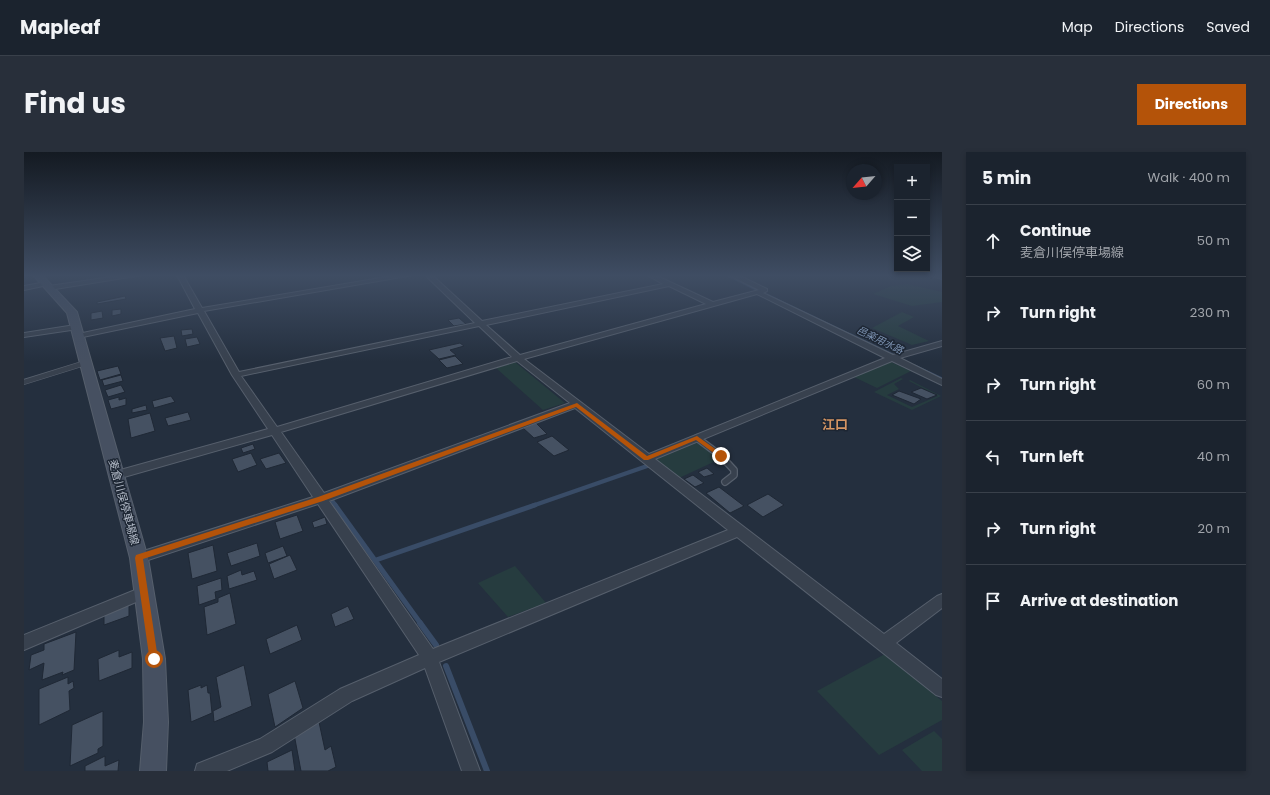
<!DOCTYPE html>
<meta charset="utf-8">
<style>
body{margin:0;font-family:Poppins,"Noto Sans JP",sans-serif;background:#282f3a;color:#f1f3f6}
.controls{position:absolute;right:12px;top:12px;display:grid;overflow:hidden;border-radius:0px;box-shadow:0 2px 6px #0003}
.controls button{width:36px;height:36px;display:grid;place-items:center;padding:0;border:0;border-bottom:1px solid #39404a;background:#1b232e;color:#f1f3f6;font:20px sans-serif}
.compass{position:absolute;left:822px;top:12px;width:36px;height:36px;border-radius:50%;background:#1b232e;box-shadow:0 2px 6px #0003;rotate:242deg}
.stop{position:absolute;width:12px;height:12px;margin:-9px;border:3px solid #b45309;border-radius:50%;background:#fff}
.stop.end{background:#b45309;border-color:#fff;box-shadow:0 1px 4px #0008}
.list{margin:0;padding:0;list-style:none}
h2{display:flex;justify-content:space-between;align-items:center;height:52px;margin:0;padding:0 16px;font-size:17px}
h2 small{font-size:13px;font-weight:400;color:#a0a4aa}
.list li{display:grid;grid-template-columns:26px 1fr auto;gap:12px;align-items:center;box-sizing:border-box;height:72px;padding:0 16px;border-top:1px solid #39404a}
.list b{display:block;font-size:15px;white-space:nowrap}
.list p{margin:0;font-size:13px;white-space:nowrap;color:#a0a4aa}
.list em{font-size:13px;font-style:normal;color:#a0a4aa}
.icon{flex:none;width:22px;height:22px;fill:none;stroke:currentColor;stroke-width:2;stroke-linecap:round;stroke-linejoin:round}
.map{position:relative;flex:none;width:918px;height:619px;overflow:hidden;border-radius:0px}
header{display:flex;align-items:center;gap:24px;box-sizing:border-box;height:56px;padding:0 20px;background:#1b232e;border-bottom:1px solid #39404a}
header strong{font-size:19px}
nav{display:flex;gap:22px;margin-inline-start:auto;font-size:14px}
.intro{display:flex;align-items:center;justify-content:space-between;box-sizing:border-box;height:96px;padding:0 24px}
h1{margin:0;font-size:28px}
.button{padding:10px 18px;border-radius:0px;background:#b45309;color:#fff;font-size:14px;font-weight:700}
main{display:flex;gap:24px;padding:0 24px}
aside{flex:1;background:#1b232e;border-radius:0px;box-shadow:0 2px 6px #0003}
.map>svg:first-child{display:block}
.green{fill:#263c3f}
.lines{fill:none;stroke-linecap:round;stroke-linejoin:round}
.stream-far4{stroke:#394c67;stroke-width:2.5}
.stream-far3{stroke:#394c67;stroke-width:3}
.stream-far2{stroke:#394c67;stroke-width:4}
.stream-far1{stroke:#394c67;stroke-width:5}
.stream{stroke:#394c67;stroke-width:6}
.building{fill:#455162;stroke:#1f2835}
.lane-far1-casing{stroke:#565f6c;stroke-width:6}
.lane-casing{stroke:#565f6c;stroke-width:8}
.street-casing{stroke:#565f6c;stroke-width:2}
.secondary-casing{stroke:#565f6c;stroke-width:2}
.lane-far1{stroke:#38414e;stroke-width:4.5}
.lane{stroke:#38414e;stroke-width:5.5}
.street{fill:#38414e;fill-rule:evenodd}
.secondary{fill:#465061;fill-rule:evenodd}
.route{fill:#b45309}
.labels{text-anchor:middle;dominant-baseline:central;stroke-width:3;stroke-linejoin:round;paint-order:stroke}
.far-water-label{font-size:10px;font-style:italic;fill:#7c92b1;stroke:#1d2633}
.street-label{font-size:11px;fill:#b4bcc9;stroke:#1d2633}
.quarter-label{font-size:13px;font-weight:bold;fill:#d59563;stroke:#1d2633}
</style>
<header>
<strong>Mapleaf</strong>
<nav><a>Map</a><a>Directions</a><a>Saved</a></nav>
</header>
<div class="intro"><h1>Find us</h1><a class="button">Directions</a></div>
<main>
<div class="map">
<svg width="918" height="619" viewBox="0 0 918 619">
<rect width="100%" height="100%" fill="#242f3e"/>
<path class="green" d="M 883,132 L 918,140 L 918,150 L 888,154 L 849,142 L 867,134 Z
M 878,160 L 890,165 L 874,174 L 905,189 L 888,193 L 848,176 Z
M 491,210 L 541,251 L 519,258 L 472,216 Z
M 867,210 L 887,219 L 853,236 L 830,225 Z
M 877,226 L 879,227 L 870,232 L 875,237 L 863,243 L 888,255 L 914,244 L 885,229 L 886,228 L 917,244 L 888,258 L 850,240 Z
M 670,289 L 696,307 L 655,326 L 631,308 L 633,305 Z
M 491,414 L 522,451 L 484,465 L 454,431 Z
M 861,502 L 918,549 L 918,568 L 855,603 L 793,539 Z
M 910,579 L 918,587 L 918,619 L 898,619 L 878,598 Z"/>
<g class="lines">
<path class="stream-far4" d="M 703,123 L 733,138
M 743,143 L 829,184"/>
<path class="stream-far3" d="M 827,183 L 869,203
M 891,214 L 918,227"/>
<path class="stream-far2" d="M 307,347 L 312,354
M 508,354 L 626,313"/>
<path class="stream-far1" d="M 311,353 L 397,472
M 352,408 L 511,353"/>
<path class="stream" d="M 396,471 L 412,493
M 422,514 L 463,619"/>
</g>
<path class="building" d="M 101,144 L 102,147 L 73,152 L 73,150 Z
M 97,157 L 97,162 L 88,164 L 88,158 Z
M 78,159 L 79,166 L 67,168 L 67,161 Z
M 435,166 L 442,172 L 430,174 L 424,168 Z
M 168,177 L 169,182 L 158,184 L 157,178 Z
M 150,184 L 153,196 L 141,199 L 136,186 Z
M 173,185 L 176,192 L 163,195 L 161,187 Z
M 436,191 L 440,194 L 426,198 L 432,203 L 415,207 L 405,198 Z
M 431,204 L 439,212 L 423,216 L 415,208 Z
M 94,214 L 97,222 L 76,228 L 73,219 Z
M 97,223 L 99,229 L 80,234 L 78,228 Z
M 97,233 L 101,240 L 84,245 L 81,238 Z
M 897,236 L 913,243 L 903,247 L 887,240 Z
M 875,239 L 897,247 L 890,252 L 868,243 Z
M 147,244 L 151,250 L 130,256 L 128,249 Z
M 95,245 L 95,248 L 102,246 L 102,253 L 87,257 L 84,248 Z
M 122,253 L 123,258 L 108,261 L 108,257 Z
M 164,260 L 167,268 L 144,274 L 141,266 Z
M 126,261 L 131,279 L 107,286 L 104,267 Z
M 512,271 L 523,282 L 510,286 L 499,276 Z
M 528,284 L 545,298 L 530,304 L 513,290 Z
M 229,292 L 231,297 L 219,301 L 217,296 Z
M 227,301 L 233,313 L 214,320 L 208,307 Z
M 255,301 L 262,311 L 242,317 L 236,307 Z
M 683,316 L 690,322 L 680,325 L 674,320 Z
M 669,323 L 680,331 L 671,335 L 660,327 Z
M 695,335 L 720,354 L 706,361 L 682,341 Z
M 744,342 L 760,353 L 739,365 L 723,353 Z
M 273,363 L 279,379 L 256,387 L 251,370 Z
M 301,365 L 303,372 L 290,376 L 288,370 Z
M 233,391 L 236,404 L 207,414 L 203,401 Z
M 189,393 L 193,419 L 168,427 L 164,401 Z
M 259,394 L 263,404 L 244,411 L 241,401 Z
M 266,403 L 273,418 L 250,427 L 245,412 Z
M 217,418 L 218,423 L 230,419 L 233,428 L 205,437 L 203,424 Z
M 197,426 L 198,438 L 191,440 L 192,447 L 175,453 L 173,434 Z
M 206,441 L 212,472 L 183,483 L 180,455 L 194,450 L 194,446 Z
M 105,453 L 105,464 L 80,473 L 80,462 Z
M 324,454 L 330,467 L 311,475 L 307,462 Z
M 273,473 L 278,488 L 246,502 L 242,487 Z
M 52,480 L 50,518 L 38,523 L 39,520 L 18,528 L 20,511 L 5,518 L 7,503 L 20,498 L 20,492 Z
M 95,498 L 95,505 L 108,500 L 108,516 L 75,529 L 74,507 Z
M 220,513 L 228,554 L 190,570 L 189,559 L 197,555 L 192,525 Z
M 44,525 L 44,532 L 49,529 L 50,536 L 45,539 L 46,558 L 15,573 L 15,537 Z
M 271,529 L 279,556 L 251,575 L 244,542 Z
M 177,533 L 177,536 L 183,533 L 184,541 L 186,541 L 188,561 L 167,570 L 164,538 Z
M 79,559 L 79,594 L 74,597 L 74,601 L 46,614 L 48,573 Z
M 295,570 L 301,598 L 307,594 L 312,615 L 304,619 L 277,619 L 270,582 Z
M 268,598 L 271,619 L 244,619 L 243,610 Z
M 81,604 L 81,614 L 95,608 L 94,619 L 61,619 L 61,614 Z"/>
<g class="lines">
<defs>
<path id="lane-far1" d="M 0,230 L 61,211"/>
<path id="lane" d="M 673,286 L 697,304 L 710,318 L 710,323 L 701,330"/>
<path id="street" d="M 101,123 L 118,123 L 25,138 L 22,136 L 25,134 Z
M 153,123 L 159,123 L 178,156 L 374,123 L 389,123 L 180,159 L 215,220 L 451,171 L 401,123 L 408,123 L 458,169 L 639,132 L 623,123 L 631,123 L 689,150 L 735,138 L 705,123 L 714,123 L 743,137 L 743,139 L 739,141 L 869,203 L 918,189 L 918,194 L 876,206 L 918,227 L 918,233 L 868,209 L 631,307 L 860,482 L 913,444 L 918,442 L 918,456 L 872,491 L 918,527 L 918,545 L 912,543 L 713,385 L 415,510 L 456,619 L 438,619 L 401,516 L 328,549 L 248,600 L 203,619 L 171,619 L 173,612 L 236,587 L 316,537 L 395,503 L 294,352 L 115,411 L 110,410 L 108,406 L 110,402 L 289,345 L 248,283 L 93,327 L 87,323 L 89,320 L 244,277 L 208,223 L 174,161 L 54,186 L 50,184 L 54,182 L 171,157 ZM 645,134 L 682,152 L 496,203 L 462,173 ZM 733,142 L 861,206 L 625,302 L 500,207 ZM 455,174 L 488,205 L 253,275 L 217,224 ZM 493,209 L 546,251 L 300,341 L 257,280 ZM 551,256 L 704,378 L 409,497 L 305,349 Z
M 907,123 L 918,123 L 918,127 L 908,124 Z
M 22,130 L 24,131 L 24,133 L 0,138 L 0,134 Z
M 51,173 L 54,173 L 54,177 L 0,185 L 0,181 Z
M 121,434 L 126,436 L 128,440 L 126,444 L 0,498 L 0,483 Z"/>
<path id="secondary" d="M 9,123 L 18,123 L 53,160 L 124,406 L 141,507 L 144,570 L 142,619 L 116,619 L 120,570 L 119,507 L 106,406 L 43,161 Z"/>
</defs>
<use href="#lane-far1" class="lane-far1-casing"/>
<use href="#lane" class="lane-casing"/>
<use href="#street" class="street-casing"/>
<use href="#secondary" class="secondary-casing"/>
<use href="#lane-far1" class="lane-far1"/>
<use href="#lane" class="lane"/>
<use href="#street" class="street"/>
<use href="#secondary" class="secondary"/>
</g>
<linearGradient id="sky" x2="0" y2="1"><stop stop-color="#141a22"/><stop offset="0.59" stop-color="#3f4d63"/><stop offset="1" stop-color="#3f4d63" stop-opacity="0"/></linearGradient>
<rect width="918" height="210" fill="url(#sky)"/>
<path class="route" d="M 553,251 L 623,304 L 673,284 L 701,304 L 695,305 L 672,288 L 624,308 L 620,308 L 552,255 L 299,349 L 119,407 L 134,507 L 130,511 L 126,510 L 111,406 L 112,403 L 294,345 Z"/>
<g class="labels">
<g class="far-water-label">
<text transform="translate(856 188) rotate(26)">邑楽用水路</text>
</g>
<g class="street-label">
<text transform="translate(100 350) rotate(75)">麦倉川俣停車場線</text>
</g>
<g class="quarter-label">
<text x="811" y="272">江口</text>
</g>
</g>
</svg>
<div class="controls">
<button>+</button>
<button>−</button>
<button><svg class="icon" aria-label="layers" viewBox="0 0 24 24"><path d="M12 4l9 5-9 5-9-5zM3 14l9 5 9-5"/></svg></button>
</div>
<svg class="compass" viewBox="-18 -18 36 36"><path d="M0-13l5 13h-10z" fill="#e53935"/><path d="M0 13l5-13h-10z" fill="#a0a4aa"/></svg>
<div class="stop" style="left:130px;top:507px"></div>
<div class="stop end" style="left:697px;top:304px"></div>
</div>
<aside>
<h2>5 min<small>Walk · 400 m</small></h2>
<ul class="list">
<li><svg class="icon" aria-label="ahead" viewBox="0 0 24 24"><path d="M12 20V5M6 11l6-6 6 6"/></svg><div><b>Continue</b><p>麦倉川俣停車場線</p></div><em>50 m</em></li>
<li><svg class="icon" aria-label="right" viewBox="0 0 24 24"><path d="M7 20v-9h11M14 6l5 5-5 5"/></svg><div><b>Turn right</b></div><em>230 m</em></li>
<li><svg class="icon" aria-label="right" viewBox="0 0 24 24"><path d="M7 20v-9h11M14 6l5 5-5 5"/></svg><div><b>Turn right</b></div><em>60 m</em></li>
<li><svg class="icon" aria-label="left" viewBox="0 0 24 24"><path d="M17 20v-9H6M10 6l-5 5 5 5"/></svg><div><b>Turn left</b></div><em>40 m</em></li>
<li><svg class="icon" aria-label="right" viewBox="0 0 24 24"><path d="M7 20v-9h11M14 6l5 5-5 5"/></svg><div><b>Turn right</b></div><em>20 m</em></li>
<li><svg class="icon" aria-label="arrive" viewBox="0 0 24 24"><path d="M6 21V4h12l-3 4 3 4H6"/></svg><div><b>Arrive at destination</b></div></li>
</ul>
</aside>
</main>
